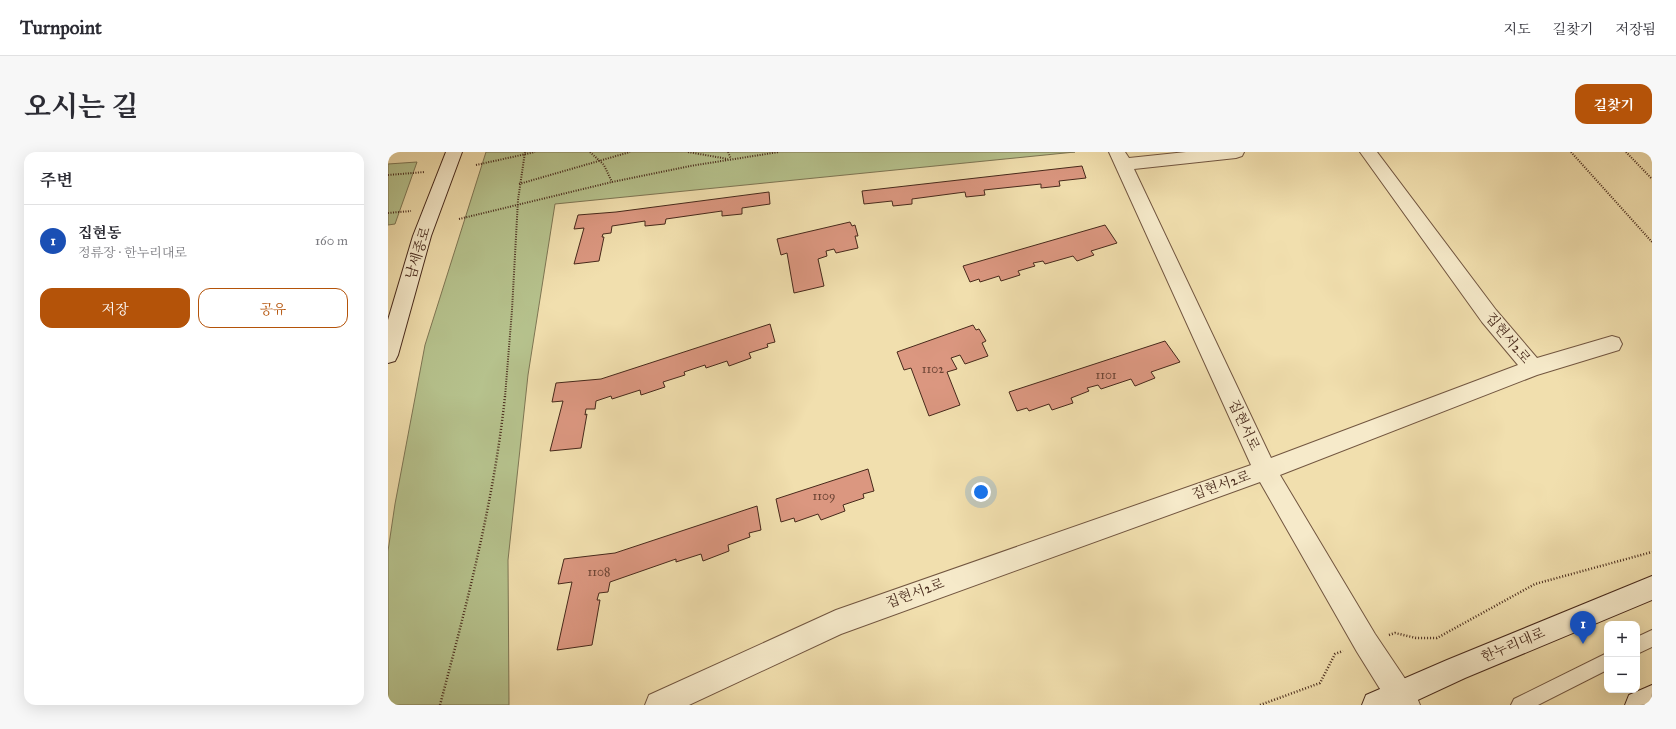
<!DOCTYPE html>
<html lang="ko">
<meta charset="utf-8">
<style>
body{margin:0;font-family:"IM FELL Great Primer","Noto Serif KR",serif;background:#f7f7f7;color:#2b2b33}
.controls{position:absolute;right:12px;bottom:12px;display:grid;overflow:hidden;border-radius:8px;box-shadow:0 4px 16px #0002}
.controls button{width:36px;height:36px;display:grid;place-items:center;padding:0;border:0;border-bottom:1px solid #e1e1e2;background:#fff;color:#2b2b33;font:20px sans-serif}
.you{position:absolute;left:593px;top:340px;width:14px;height:14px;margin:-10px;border:3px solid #fff;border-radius:50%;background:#1a73e8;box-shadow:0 0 0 6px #1a73e833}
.badge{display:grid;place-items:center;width:26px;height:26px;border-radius:50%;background:#b45309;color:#fff;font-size:13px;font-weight:700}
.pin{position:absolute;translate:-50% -33px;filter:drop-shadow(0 1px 2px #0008)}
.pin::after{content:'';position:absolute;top:21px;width:14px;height:12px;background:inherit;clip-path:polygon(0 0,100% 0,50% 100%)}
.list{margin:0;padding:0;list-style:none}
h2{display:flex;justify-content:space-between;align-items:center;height:52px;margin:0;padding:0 16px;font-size:17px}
h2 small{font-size:13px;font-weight:400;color:#7c7c81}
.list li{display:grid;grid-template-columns:26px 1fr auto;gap:12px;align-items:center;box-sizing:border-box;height:72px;padding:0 16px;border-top:1px solid #e1e1e2}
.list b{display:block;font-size:15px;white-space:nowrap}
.list p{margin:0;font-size:13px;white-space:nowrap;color:#7c7c81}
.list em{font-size:13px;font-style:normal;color:#7c7c81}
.actions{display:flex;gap:8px;padding:12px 16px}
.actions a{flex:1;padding:9px 0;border:1px solid #b45309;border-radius:12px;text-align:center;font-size:14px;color:#b45309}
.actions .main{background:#b45309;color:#fff}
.map{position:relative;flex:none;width:1264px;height:553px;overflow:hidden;border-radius:12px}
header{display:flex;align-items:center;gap:24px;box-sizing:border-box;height:56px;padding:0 20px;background:#fff;border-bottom:1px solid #e1e1e2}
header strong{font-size:19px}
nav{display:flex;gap:22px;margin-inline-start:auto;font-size:14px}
.intro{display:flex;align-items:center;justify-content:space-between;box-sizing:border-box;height:96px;padding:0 24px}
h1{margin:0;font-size:28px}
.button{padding:10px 18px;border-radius:12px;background:#b45309;color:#fff;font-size:14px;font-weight:700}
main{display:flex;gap:24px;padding:0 24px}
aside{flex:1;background:#fff;border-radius:12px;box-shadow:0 4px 16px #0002}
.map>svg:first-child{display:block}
.green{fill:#b6c28d;stroke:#7e7654}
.building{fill:#db9780;stroke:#47291b}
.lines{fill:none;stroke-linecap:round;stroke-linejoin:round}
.lane-casing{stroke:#725640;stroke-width:2}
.street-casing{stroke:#725640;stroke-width:2}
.secondary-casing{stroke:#47291b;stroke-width:2}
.path-far1{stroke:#47291b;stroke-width:2;stroke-dasharray:1 1.5;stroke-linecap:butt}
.path{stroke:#47291b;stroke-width:2.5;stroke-dasharray:1 2;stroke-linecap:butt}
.lane{fill:#f6eaca;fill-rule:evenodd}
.street{fill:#f6eaca;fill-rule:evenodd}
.secondary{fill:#f6eaca;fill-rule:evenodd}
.labels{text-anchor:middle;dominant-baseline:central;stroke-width:3;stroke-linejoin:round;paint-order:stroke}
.number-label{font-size:12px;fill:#6c4434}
.street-label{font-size:14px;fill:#47291b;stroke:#f6eaca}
</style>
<header>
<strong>Turnpoint</strong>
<nav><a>지도</a><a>길찾기</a><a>저장됨</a></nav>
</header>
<div class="intro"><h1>오시는 길</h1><a class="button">길찾기</a></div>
<main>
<aside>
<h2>주변<small></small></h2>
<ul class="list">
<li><span class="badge" style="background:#1a4fb4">1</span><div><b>집현동</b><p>정류장 · 한누리대로</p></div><em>160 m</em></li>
</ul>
<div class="actions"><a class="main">저장</a><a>공유</a></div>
</aside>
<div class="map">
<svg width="1264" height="553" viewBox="0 0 1264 553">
<rect width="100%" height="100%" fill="#f1dfae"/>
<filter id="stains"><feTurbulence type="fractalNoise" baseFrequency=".005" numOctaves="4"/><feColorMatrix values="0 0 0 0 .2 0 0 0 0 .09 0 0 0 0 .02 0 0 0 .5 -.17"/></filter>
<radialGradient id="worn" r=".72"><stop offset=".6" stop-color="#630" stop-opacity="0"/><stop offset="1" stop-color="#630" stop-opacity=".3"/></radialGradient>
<path class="green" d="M 98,0 L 687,0 L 167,52 L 140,223 L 120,408 L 121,553 L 0,553 L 0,399 L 7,352 L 37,193 Z
M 29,10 L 7,72 L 0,73 L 0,12 Z"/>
<path class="building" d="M 694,14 L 698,26 L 671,29 L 672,34 L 653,36 L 653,32 L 596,38 L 597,43 L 578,45 L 577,40 L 524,47 L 524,52 L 505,54 L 504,49 L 476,52 L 474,39 Z
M 381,40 L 382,52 L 354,56 L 354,62 L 334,64 L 334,59 L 278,67 L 277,72 L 257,74 L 257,69 L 224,74 L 223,81 L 215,82 L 214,85 L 216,85 L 211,109 L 186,112 L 196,76 L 186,77 L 190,63 L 228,60 Z
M 462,70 L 464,74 L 467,73 L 470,84 L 467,84 L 470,96 L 448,101 L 446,97 L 438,99 L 439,104 L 430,107 L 436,134 L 406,141 L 399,101 L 393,103 L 389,87 Z
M 717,73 L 729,91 L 703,99 L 706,103 L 689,109 L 685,104 L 657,112 L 655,109 L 645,111 L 647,114 L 630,119 L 632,123 L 613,129 L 611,124 L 592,130 L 591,127 L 582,130 L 575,114 Z
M 382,172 L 387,190 L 379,192 L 380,195 L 361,201 L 363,206 L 341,214 L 339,209 L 318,216 L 317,213 L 296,220 L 297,223 L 275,230 L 277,235 L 253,243 L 252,238 L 224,247 L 223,244 L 208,249 L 207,257 L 198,257 L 197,263 L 199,262 L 193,296 L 162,299 L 175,249 L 164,250 L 168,231 L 213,227 Z
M 585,173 L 588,178 L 591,177 L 598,189 L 594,191 L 600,204 L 577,212 L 572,203 L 563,206 L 569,217 L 559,220 L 572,253 L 541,264 L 523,216 L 516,218 L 509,200 Z
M 777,189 L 792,210 L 763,220 L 767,226 L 747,234 L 743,227 L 713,237 L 710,233 L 699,236 L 701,239 L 683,246 L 685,251 L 664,258 L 661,252 L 641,259 L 639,256 L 629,259 L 621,240 Z
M 480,317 L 486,339 L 475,342 L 476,346 L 455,353 L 457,359 L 433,368 L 430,362 L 407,370 L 406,366 L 393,370 L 388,347 Z
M 369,354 L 373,378 L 361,381 L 362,385 L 340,393 L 341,399 L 315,409 L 313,402 L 288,410 L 288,407 L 222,430 L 220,440 L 211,441 L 209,448 L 212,448 L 204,493 L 169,498 L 184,430 L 170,432 L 176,407 L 227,401 Z"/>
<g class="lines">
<defs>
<path id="lane" d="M 1264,478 L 1264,495 L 1249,502 L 1249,485 Z
M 1219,501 L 1219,518 L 1150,553 L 1123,553 L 1126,547 Z"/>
<path id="street" d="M 721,0 L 737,0 L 741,6 L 798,0 L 856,0 L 854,4 L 848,6 L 746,17 L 883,306 L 1130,213 L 1094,170 L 972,0 L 989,0 L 1108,158 L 1149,206 L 1224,184 L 1231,186 L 1234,192 L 1231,198 L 1149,223 L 892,323 L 987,482 L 1028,543 L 1032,553 L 1002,553 L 969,500 L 872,330 L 453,482 L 301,553 L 257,553 L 261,543 L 448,458 L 863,313 Z"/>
<path id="secondary" d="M 58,0 L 74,0 L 43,84 L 10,203 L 7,209 L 0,211 L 0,168 L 25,84 Z
M 1264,424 L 1264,448 L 1077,526 L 1019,553 L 974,553 L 978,543 L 1059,508 Z
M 1264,533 L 1264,553 L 1237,553 L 1241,543 Z"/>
</defs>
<use href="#lane" class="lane-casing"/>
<use href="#street" class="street-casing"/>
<use href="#secondary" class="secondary-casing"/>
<path class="path-far1" d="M 202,0 L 216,13 L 224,30
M 300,0 L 340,7
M 340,0 L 343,7
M 1183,0 L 1264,90
M 1238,0 L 1264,27
M 88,13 L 147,0
M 0,23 L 37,20
M 131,32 L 242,0
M 0,61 L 23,59
M 71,67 L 224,30 L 302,14 L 391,0
M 117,245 L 124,158 L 130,48 L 137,0"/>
<path class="path" d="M 1001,483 L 1007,481 L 1028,486 L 1049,486 L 1147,432 L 1264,400
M 52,553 C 79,451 106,349 117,244
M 872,553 L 932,531 L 947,502 L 955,499"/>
<use href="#lane" class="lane"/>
<use href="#street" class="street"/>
<use href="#secondary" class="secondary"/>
</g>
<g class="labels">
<g class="number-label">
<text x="545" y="217">1102</text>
<text x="718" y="223">1101</text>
<text x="436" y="344">1109</text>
<text x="211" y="420">1108</text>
</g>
<g class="street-label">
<text transform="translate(30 101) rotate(-73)">남세종로</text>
<text transform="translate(1120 186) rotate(50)">집현서2로</text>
<text transform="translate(856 273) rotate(65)">집현서로</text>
<text transform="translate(833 333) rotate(-19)">집현서2로</text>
<text transform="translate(527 441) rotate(-20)">집현서2로</text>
<text transform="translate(1125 493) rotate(-23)">한누리대로</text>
</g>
</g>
<rect width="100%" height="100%" filter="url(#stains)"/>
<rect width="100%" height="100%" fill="url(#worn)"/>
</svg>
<div class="controls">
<button>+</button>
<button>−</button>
</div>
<div class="you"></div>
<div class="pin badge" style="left:1195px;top:492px;background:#1a4fb4">1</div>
</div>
</main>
